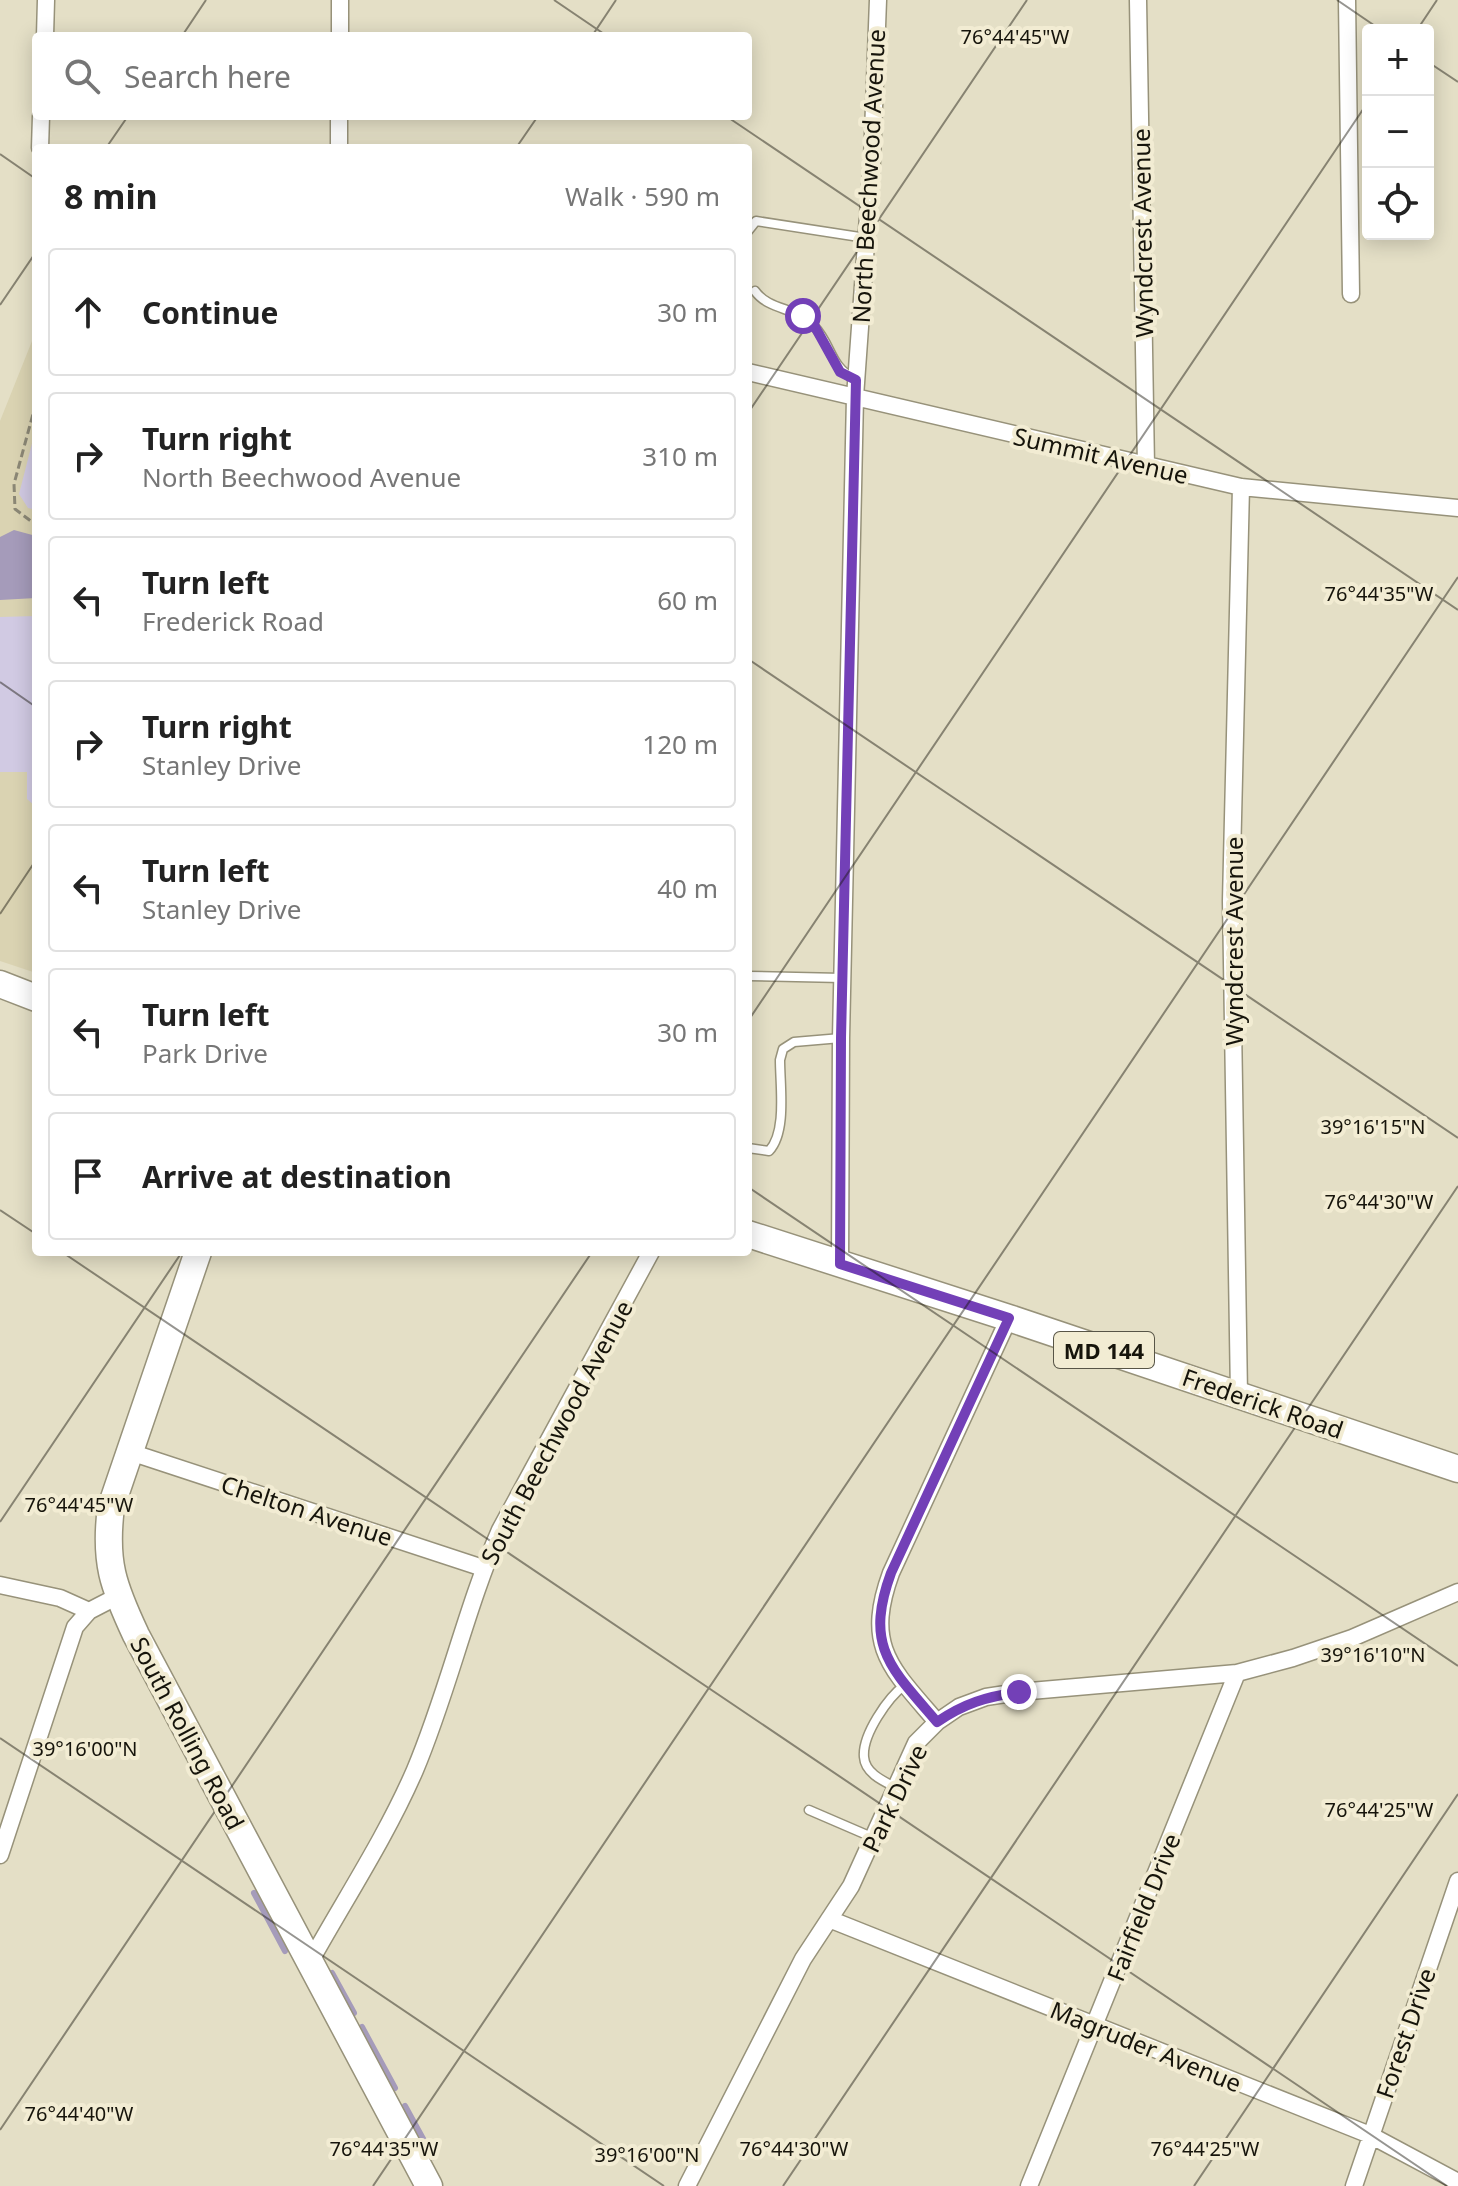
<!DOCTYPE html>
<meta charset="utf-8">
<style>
body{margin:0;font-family:"Noto Sans",sans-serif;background:#f6f6f6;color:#222}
.controls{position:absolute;right:24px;top:24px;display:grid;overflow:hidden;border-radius:8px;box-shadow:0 4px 20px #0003}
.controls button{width:72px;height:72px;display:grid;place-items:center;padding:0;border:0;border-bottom:2px solid #e0e0e0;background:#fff;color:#222;font:40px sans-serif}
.stop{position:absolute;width:24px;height:24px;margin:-18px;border:6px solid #7340b7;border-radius:50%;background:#fff}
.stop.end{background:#7340b7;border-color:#fff;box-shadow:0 2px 8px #0008}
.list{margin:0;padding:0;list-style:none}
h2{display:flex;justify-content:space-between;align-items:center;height:104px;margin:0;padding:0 32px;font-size:34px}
h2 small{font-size:26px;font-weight:400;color:#767676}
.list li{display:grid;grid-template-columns:52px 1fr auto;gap:24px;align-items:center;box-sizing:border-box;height:128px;margin:0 16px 16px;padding:0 16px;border:2px solid #e0e0e0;border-radius:8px}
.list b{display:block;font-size:30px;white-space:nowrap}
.list p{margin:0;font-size:26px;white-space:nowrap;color:#767676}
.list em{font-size:26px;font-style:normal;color:#767676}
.icon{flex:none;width:44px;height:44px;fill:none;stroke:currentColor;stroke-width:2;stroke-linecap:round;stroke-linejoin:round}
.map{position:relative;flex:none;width:1458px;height:2186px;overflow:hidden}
.search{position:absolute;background:#fff;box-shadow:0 4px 20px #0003;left:32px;top:32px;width:720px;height:88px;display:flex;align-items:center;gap:20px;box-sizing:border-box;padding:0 28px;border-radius:8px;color:#767676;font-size:30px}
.panel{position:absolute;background:#fff;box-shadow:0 4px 20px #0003;left:32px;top:144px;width:720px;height:1112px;border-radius:8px}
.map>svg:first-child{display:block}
.built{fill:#dad3b2}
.green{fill:#d1cae3}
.water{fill:#a59bba}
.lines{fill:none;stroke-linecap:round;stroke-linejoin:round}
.stream{stroke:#a59bba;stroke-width:6}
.lane-casing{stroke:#97927a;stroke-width:11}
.street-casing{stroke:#97927a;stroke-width:19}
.primary-casing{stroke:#97927a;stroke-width:29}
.path{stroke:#8c8876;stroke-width:3;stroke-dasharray:8 4;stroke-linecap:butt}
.lane{stroke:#fff;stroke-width:8}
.street{stroke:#fff;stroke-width:16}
.primary{stroke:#fff;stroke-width:26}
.route{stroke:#7340b7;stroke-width:10}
.ticks{fill:none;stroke:#16140b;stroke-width:2;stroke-opacity:0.45}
.labels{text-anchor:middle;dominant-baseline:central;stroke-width:8;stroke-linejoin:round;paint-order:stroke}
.shield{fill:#f2ecd3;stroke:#585547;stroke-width:2}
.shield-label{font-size:22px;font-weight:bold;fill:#16140b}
.street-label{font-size:24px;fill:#16140b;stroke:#f2ecd3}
.ticks-label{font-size:20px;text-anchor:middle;fill:#16140b;stroke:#f2ecd3;stroke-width:8;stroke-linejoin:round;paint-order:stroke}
</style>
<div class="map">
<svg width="1458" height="2186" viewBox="0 0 1458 2186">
<rect width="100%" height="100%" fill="#e4dfc6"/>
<path class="built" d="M 36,331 L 36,973 L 0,961 L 0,421 Z"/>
<path class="green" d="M 36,428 L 36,510 L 28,508 L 19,494 Z
M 36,616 L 36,807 L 27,799 L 27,772 L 0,772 L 0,617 Z"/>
<path class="water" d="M 14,530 L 36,536 L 36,598 L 0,600 L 0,537 Z"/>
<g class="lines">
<path class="stream" d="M 254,1893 L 285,1951
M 332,1973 L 354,2013
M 362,2027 L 395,2088
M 405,2106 L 433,2157"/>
<defs>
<path id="lane" d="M 748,231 L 756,221 L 866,238
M 755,291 C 769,311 798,307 814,326 C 833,347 829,366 856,380
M 748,976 L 842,978
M 748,1148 L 769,1151 C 787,1132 780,1086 780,1060 L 783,1049 L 794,1042 L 841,1038
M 895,1787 C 883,1781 865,1773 864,1757 C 862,1735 888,1697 905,1685
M 809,1810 L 874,1838"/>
<path id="street" d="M 1138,0 L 1146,466
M 1347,0 L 1351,294
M 45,36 L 46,0
M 340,36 L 340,0
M 40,148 L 41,116
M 339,148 L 339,116
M 748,372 L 1241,487 L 1458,508
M 840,1264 L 841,1038 L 855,397 L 872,160 L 878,0
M 1239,1395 L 1231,901 L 1241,487
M 130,1452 L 483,1568
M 0,1585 L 60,1598 L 89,1611
M 937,1722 C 891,1668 864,1647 891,1573 L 1009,1318
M 0,1855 L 75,1627 L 89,1611 L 118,1596
M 829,1919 L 1370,2135 L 1458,2182
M 310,1962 C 345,1899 386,1837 415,1770 C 448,1692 466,1608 500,1530 L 651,1252
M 687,2186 L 803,1959 L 851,1886 L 916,1743 L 937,1722 L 959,1707 L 986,1697 L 1019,1692 L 1237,1673 L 1293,1658 L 1352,1638 L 1458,1592
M 1029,2186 L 1237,1673
M 1354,2186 L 1458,1881"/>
<path id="primary" d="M 0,984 L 36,998
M 748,1234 L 1009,1318 L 1458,1469
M 198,1252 L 111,1507 C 104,1562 113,1586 136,1635 L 429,2186"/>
</defs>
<use href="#lane" class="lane-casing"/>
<use href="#street" class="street-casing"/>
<use href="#primary" class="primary-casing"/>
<path class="path" d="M 35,211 L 36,213
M 36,403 L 14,484 L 15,509 L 36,525"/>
<use href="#lane" class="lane"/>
<use href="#street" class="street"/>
<use href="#primary" class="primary"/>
</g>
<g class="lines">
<path class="route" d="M 803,316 L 814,325 L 840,372 L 856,380 L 841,1038 L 840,1264 L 1009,1318 L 891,1573 C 864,1647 891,1668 937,1722 C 965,1703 986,1697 1019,1692"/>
</g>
<path class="ticks" d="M 554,0 L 607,36M 1337,0 L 1381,30M 1417,30 L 1437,0M 182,36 L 206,0M 592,36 L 616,0M 1428,62 L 1458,82M 726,116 L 1458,610M 106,148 L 128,116M 516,148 L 538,116M 0,154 L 36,179M 0,305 L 36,252M 748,413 L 1027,0M 748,659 L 1458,1138M 0,682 L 36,707M 0,914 L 36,860M 748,1021 L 1368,102M 748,1187 L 1458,1666M 0,1210 L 36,1234M 62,1252 L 1447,2186M 0,1522 L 182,1252M 0,1738 L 664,2186M 0,2130 L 592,1252M 373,2186 L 1458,577M 783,2186 L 1458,1186M 1194,2186 L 1458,1794"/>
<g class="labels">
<rect class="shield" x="1054" y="1332" width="100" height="36" rx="6"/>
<g class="shield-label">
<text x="1104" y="1350">MD 144</text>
</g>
<g class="street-label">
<text transform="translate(868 176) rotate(-87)">North Beechwood Avenue</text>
<text transform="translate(1142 233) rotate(-91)">Wyndcrest Avenue</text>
<text transform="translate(1101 455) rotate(13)">Summit Avenue</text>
<text transform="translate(1233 941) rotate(-90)">Wyndcrest Avenue</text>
<text transform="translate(1263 1403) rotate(19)">Frederick Road</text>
<text transform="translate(556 1432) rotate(-62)">South Beechwood Avenue</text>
<text transform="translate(307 1510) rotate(18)">Chelton Avenue</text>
<text transform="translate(188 1733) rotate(62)">South Rolling Road</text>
<text transform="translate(894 1798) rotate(-64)">Park Drive</text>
<text transform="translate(1143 1907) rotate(-68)">Fairfield Drive</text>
<text transform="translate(1405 2033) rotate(-71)">Forest Drive</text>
<text transform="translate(1146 2046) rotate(22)">Magruder Avenue</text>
</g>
</g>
<g class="ticks-label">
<text x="1015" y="44">76°44'45"W</text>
<text x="1379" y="601">76°44'35"W</text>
<text x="1373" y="1134">39°16'15"N</text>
<text x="1379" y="1209">76°44'30"W</text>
<text x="79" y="1512">76°44'45"W</text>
<text x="1373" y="1662">39°16'10"N</text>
<text x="85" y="1756">39°16'00"N</text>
<text x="1379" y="1817">76°44'25"W</text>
<text x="79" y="2121">76°44'40"W</text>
<text x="384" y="2156">76°44'35"W</text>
<text x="794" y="2156">76°44'30"W</text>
<text x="1205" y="2156">76°44'25"W</text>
<text x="647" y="2162">39°16'00"N</text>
</g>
</svg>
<div class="controls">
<button>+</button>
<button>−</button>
<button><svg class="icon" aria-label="locate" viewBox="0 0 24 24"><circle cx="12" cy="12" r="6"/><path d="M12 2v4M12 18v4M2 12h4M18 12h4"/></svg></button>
</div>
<div class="stop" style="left:803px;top:316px"></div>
<div class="stop end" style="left:1019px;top:1692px"></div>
<div class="search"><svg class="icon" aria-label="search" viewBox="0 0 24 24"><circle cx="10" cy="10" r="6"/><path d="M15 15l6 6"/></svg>Search here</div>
<section class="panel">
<h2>8 min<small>Walk · 590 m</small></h2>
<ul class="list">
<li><svg class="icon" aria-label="ahead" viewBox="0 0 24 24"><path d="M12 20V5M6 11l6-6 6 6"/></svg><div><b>Continue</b></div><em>30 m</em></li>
<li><svg class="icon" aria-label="right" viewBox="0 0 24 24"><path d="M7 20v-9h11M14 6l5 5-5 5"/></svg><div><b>Turn right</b><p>North Beechwood Avenue</p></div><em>310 m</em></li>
<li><svg class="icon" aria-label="left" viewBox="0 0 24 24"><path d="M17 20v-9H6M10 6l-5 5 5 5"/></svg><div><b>Turn left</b><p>Frederick Road</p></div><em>60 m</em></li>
<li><svg class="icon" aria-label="right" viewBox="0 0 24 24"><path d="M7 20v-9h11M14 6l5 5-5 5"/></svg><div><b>Turn right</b><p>Stanley Drive</p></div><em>120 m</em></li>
<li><svg class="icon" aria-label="left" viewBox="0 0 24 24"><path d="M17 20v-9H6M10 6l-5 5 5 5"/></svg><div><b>Turn left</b><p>Stanley Drive</p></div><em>40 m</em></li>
<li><svg class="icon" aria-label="left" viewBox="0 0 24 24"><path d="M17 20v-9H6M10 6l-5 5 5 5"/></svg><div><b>Turn left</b><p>Park Drive</p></div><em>30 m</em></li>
<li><svg class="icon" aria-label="arrive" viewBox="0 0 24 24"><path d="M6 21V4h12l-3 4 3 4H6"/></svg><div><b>Arrive at destination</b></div></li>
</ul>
</section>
</div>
